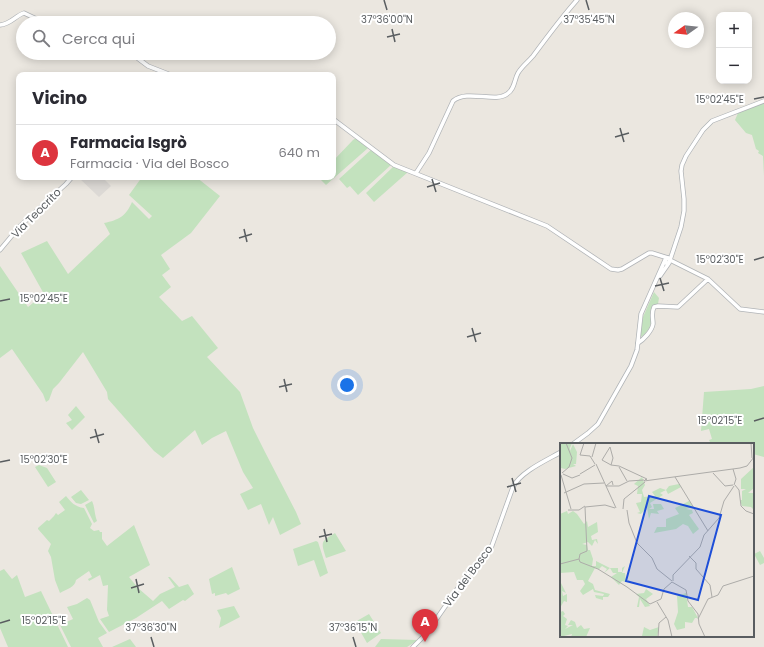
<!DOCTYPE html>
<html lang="it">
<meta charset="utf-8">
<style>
body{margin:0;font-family:Poppins,sans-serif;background:#f2f2f3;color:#2b2b33}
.controls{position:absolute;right:12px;top:12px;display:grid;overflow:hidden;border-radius:8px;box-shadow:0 2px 10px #0003}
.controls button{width:36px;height:36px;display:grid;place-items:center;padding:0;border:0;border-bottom:1px solid #e1e1e2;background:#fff;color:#2b2b33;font:20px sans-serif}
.compass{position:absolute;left:668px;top:12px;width:36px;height:36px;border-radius:50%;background:#fff;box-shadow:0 2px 10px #0003;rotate:255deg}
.you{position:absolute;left:347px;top:385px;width:14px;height:14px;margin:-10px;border:3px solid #fff;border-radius:50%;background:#1a73e8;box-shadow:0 0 0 6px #1a73e833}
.badge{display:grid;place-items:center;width:26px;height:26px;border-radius:50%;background:#dd343e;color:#fff;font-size:13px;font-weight:700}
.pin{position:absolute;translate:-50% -33px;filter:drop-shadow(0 1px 2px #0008)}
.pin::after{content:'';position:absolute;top:21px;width:14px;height:12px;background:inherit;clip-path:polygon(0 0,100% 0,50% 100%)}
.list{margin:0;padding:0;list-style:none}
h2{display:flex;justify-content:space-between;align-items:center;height:52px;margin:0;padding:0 16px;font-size:17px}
h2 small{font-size:13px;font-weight:400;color:#7c7c81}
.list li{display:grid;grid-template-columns:26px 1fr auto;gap:12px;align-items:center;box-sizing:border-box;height:56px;padding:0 16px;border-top:1px solid #e1e1e2}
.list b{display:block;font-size:15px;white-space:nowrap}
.list p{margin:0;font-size:13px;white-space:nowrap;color:#7c7c81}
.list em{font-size:13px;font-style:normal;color:#7c7c81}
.icon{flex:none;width:22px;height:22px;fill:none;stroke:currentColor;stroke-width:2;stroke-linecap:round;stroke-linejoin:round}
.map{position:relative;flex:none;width:764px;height:647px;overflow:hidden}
.search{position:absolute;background:#fff;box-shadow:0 2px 10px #0003;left:16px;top:16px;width:320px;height:44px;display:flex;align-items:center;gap:10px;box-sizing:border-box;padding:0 14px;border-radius:22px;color:#7c7c81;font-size:15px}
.panel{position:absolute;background:#fff;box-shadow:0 2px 10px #0003;left:16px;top:72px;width:320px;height:108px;border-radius:8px}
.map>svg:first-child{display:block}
.industrial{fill:#dcd9d5}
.green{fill:#c3e2be}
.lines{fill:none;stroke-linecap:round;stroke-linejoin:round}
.tertiary-casing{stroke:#b1b4b7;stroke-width:5}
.secondary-casing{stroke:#b0b4b7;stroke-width:5}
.tertiary{stroke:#fff;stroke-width:3.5}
.secondary{stroke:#fff;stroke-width:3.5}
.ticks{fill:none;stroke:#595d60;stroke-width:1.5}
.labels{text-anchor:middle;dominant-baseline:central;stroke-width:4;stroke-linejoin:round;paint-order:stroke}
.street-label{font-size:11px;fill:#595d60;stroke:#fff}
.inset-road{fill:none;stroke:#adaca9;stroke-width:1}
.view{fill:#1d4ed8;fill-opacity:0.15;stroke:#1d4ed8;stroke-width:2}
.inset-edge{fill:none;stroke:#595d60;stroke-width:2}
.ticks-label{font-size:10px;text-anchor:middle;fill:#595d60;stroke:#fff;stroke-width:4;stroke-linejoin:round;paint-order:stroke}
</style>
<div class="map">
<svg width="764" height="647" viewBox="0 0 764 647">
<rect width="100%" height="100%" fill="#ebe7e0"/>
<path class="industrial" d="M 78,177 L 102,177 L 111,186 L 99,197 Z"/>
<path class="green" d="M 764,103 L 764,176 L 763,156 L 758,153 L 759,151 L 756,149 L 752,135 L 746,133 L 735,120 L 738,113 Z
M 356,138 L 368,148 L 326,185 L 318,177 L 333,177 L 333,161 L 353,140 Z
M 372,149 L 391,165 L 358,195 L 350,186 L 347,188 L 339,179 Z
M 393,167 L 395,167 L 408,172 L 374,202 L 366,193 Z
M 142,177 L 196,177 L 220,196 L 191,233 L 161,255 L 170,269 L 162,275 L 171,287 L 159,297 L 182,321 L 192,316 L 218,348 L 207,357 L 240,392 L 253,428 L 265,452 L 296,512 L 301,524 L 280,535 L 273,517 L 269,525 L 261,504 L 248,510 L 240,494 L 253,488 L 243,472 L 226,431 L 212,438 L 202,445 L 195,430 L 163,458 L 154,451 L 108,399 L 107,392 L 83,352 L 59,383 L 53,389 L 49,400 L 46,402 L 43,394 L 12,349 L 0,358 L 0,266 L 28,307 L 44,294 L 21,253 L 47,241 L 68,274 L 110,234 L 104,223 C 119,220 126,216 132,202 L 149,219 L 152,216 L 129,195 Z
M 654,292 L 659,298 L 658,304 C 645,306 654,318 650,326 C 649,330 644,334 642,337 L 640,335 L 643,317 Z
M 764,386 L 764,457 L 753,454 L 753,444 L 711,444 L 709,440 L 712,439 L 709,429 L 701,431 L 704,392 L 751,389 Z
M 76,406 L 85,417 L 72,430 L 66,423 L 72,420 L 68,415 Z
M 39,465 L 47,468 L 56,482 L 48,487 L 35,467 Z
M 81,490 L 89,500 L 81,504 L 76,503 L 71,497 Z
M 66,496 C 71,502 75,507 84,508 L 92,524 L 90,528 L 94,531 L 99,530 L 100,532 L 102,532 L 102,539 L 107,546 L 134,525 L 150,565 L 129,577 L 138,588 L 153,601 L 160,594 L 175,587 L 168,577 L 170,577 L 179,587 L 188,584 L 194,594 L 185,601 L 183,600 L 169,609 L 162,601 L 136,618 L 109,632 L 100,619 L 109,616 L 107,610 L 108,585 L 103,586 L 100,575 L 89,581 L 88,579 L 92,577 L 89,571 L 76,580 C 75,587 67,589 60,593 L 55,580 L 51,557 L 48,551 L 51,544 L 38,529 L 38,528 L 47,520 L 49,521 L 54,516 L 56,513 L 58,515 L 65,510 L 59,502 Z
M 92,501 C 95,507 94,513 97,521 L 94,523 L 85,505 Z
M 335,533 L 346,551 L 326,558 C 321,542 320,542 335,533 Z
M 316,541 L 318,542 L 328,573 L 320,577 L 314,560 L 298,566 L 293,549 Z
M 760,551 L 764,558 L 764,563 L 760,565 L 754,554 Z
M 232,567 L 240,589 L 228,595 L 226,593 L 215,596 L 215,593 L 212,594 L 209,579 Z
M 4,569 L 12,579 L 17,575 L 25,597 L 41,591 L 68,647 L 8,647 L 0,628 L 0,571 Z
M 87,598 L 90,600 L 99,622 L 107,633 L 98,638 L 103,647 L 71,647 L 60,625 L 73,619 L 67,607 L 77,604 Z
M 234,606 L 240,617 L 219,628 L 221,618 L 217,610 Z
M 369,614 L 381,633 L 367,643 L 355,622 Z
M 130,639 L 136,647 L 112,647 Z
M 381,639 L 418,640 L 407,647 L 375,647 Z"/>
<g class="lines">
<defs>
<path id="tertiary" d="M 0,25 C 11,24 15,16 24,13 L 45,23
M 128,53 L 136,57 L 148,66 L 171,75
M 333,119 L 394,165 L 547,226 L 611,269 L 618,270 L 622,269 L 649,253 L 652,253 L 668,258
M 416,173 L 429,153 L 453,101 C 467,89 495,103 507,94 C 515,89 514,80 518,73 C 522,66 528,62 533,56 C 547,37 561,18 577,0
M 0,250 L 20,226 L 66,184 L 72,177
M 670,260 L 708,279 L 740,309 L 764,312
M 638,343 C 643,340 652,331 653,324 C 653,318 651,313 654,307 L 658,306 L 678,307 L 708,279"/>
<path id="secondary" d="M 670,260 L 681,227 L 684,211 L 684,199 L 681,171 L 682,165 L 686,156 L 703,130 L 712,121 L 764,101
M 660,276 L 669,263
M 573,444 L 588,433 L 598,424 L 631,366 L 637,350 L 641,314 L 665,260 L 668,258 L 670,261 L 667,264 L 665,261
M 413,647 L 426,634 L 469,572 L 490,551 L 513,487 C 520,472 547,460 561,452"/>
</defs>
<use href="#tertiary" class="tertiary-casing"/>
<use href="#secondary" class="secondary-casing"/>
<use href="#tertiary" class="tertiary"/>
<use href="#secondary" class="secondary"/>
</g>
<path class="ticks" d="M 384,0 L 387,10M 586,0 L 589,10M 392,29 L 395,42M 387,37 L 400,34M 754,99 L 764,97M 620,128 L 624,142M 615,137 L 629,133M 432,179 L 436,192M 427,187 L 440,183M 244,229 L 247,242M 239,238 L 252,234M 754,260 L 764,257M 660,278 L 664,291M 655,286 L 669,283M 0,301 L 10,299M 472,328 L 476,342M 467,337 L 481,333M 284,379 L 287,392M 279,387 L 292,384M 754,421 L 764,418M 95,429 L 99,443M 90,438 L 104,434M 0,462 L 10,460M 512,478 L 516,492M 507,487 L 521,483M 324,529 L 327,542M 319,537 L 332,534M 136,579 L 139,593M 131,588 L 144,584M 0,623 L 10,620M 151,637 L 154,647M 353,637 L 356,647"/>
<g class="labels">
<g class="street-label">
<text transform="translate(36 213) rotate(-45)">Via Teocrito</text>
<text transform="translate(468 576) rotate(-53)">Via del Bosco</text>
</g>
</g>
<g transform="translate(560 443)">
<rect width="194" height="194" fill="#ebe7e0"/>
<path d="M 0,0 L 12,0 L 10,5 L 10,8 L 13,1 L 17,9 L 16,21 L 13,21 L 16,23 L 5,26 L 1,25 ZM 194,24 L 194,45 L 188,50 L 194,50 L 194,67 L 191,64 L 182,63 L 180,57 L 182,57 L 182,48 L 186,46 L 181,46 L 181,36 ZM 82,34 L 85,42 L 82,47 L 84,54 L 95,53 L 92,49 L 100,45 L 106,47 L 109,43 L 119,41 L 121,44 L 108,51 L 106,47 L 100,50 L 103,52 L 90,60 L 92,64 L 89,66 L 94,66 L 93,61 L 101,61 L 104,66 L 97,68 L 99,71 L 91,70 L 89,76 L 87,64 L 81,71 L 77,70 L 80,69 L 76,60 L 81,59 L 82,51 L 77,51 L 78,43 L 74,41 ZM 129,58 L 133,64 L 126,66 L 132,67 L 133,70 L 129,72 L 139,86 L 133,91 L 128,83 L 123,81 L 116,86 L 94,90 L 97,84 L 106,84 L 106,76 L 119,71 L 115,65 ZM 7,68 L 8,71 L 13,68 L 17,71 L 24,81 L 27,78 L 28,84 L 37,79 L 38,89 L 31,93 L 32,97 L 37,96 L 38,101 L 35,97 L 32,103 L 28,99 L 22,101 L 27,102 L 28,107 L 30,107 L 33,116 L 32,123 L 36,123 L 36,118 L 50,125 L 44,130 L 47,126 L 42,123 L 39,126 L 35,125 L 28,138 L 33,141 L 35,147 L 50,151 L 48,154 L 43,154 L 43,157 L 36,155 L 35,152 L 43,153 L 44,151 L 34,149 L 33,146 L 23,152 L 20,148 L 25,141 L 23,137 L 17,137 L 14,129 L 0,130 L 0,71 ZM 65,123 L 62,130 L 65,130 L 66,139 L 62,138 L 59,142 L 51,134 L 57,130 L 53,130 L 50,125 L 58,125 L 58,129 L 62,129 L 62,125 ZM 0,138 L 6,150 L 2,148 L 3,153 L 7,151 L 7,159 L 4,158 L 0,165 ZM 86,146 L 93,151 L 86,156 L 90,163 L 85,164 L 80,156 L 79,164 L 77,164 L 79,154 L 76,151 L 84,150 ZM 126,150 L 128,164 L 132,164 L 138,175 L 135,175 L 132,180 L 125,179 L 125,185 L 117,187 L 114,181 L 118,169 L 117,153 ZM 3,168 L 5,171 L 3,173 L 7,176 L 5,182 L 8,183 L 5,186 L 13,182 L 8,182 L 11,177 L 15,179 L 17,185 L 21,182 L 24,186 L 30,185 L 26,194 L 11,194 L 12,191 L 0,194 L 0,169 ZM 84,184 L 90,187 L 99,184 L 97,194 L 78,194 L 82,193 Z" fill="#c3e2be"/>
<path class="inset-road" d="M 24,0 L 20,12 L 30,13 L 35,21M 191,0 L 192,15M 50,4 L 53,15 L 51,22M 32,14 L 36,0M 42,17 L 50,4M 42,17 L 51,22 L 59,23M 36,21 L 56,65M 59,23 L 87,36M 59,24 L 67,38M 173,26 L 176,36 L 174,42M 2,30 L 9,24 L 12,15 L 6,0M 153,30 L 165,43 L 173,42M 3,31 L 12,35 L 20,32M 20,31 L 35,22M 1,32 L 11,66M 115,34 L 148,88M 87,37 L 86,36 L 84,38 L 180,25 L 187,23 L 194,14M 53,42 L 52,38 L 46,43 L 59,43 L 69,38 L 84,37M 175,42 L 179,47 L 181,63 L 186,68 L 194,71M 4,50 L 24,41 L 44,40M 25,64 L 45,62 L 55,65M 63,66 L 64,56 L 85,39M 8,67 L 19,67 L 25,63M 67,67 L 69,80 L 77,100 L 92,115 L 97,126 L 112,138M 129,113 L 136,120 L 136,126 L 150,142 L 152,154M 19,116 L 20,119 L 38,126 L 67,144 L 90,161 L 101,156 L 104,146 L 112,139M 19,116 L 20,111 L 27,108 L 25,64M 0,121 L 19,116M 113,138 L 113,132 L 140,104 L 144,92 L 159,75 L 164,58 L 174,43M 112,139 L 126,147 L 128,158 L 138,171 L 139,181 L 145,194M 97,159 L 108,177 L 112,194M 138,176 L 148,156 L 158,152 L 163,143 L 194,133M 98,194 L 99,180 L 106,174"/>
<path class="view" d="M 89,53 L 161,72 L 138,157 L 66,138 Z"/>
<rect width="194" height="194" class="inset-edge"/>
</g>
<g class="ticks-label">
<text x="387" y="23">37°36'00"N</text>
<text x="589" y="23">37°35'45"N</text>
<text x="720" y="103">15°02'45"E</text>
<text x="720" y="263">15°02'30"E</text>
<text x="44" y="302">15°02'45"E</text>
<text x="720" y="424">15°02'15"E</text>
<text x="44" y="463">15°02'30"E</text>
<text x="44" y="624">15°02'15"E</text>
<text x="151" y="631">37°36'30"N</text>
<text x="353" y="631">37°36'15"N</text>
</g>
</svg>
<div class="controls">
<button>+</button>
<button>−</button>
</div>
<svg class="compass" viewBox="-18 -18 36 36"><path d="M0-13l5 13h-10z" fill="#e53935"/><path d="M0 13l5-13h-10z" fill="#7c7c81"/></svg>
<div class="you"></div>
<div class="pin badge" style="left:425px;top:642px">A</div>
<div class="search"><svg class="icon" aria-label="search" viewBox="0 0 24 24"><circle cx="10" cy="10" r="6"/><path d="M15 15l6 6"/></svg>Cerca qui</div>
<section class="panel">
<h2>Vicino<small></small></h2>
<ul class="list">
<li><span class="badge">A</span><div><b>Farmacia Isgrò</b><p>Farmacia · Via del Bosco</p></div><em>640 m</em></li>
</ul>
</section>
</div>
